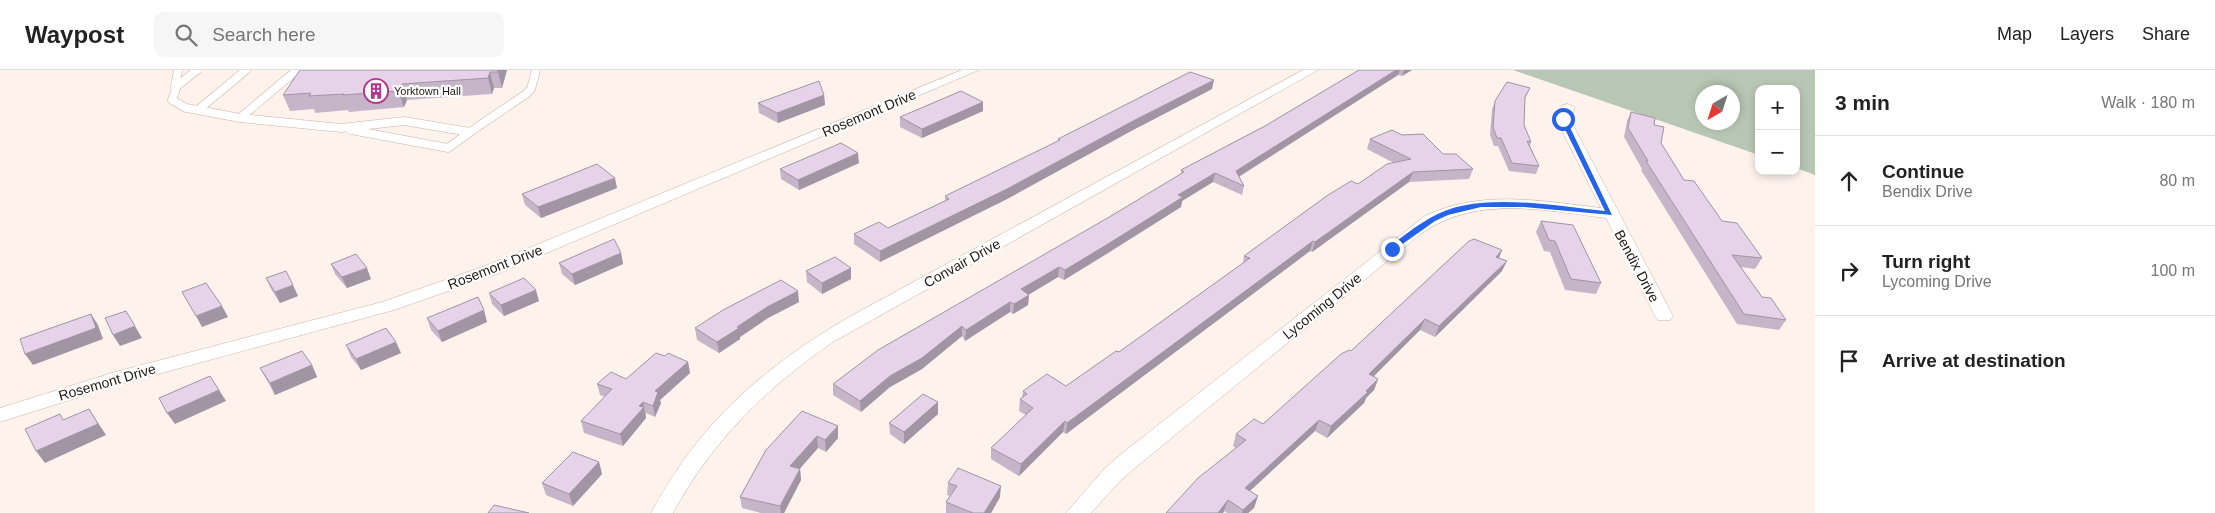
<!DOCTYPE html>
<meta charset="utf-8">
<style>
body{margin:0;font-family:Arial,sans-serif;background:#f6f6f6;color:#222}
.controls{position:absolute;right:15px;top:15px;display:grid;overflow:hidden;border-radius:10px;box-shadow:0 2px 8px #0003}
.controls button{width:45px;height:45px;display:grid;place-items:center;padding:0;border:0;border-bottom:1px solid #e0e0e0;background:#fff;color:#222;font:25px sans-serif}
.compass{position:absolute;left:1695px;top:15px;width:45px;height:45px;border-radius:50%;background:#fff;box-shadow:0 2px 8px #0003;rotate:219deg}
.stop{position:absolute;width:15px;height:15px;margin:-11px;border:4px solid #2563eb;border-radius:50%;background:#fff}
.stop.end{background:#2563eb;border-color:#fff;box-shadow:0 1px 5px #0008}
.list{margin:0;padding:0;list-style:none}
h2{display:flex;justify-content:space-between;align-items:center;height:65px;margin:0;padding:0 20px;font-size:21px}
h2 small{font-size:16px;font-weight:400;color:#767676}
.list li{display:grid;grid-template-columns:32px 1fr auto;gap:15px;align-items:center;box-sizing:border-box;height:90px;padding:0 20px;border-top:1px solid #e0e0e0}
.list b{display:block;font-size:19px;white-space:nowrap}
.list p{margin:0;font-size:16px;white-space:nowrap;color:#767676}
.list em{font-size:16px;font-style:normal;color:#767676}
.icon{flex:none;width:28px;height:28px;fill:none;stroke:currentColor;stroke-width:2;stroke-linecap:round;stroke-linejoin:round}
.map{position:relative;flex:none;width:1815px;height:443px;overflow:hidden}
header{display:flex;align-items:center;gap:30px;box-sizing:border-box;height:70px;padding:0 25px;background:#fff;border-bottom:1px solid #e0e0e0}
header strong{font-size:24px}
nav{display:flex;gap:28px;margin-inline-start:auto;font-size:18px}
.search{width:350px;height:45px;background:#f6f6f6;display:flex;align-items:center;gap:12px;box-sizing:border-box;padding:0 18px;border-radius:10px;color:#767676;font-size:19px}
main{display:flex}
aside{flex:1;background:#fff}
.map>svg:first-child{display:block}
.green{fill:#b8c7b3;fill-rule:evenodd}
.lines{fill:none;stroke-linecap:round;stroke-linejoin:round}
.lane-casing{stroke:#ccb2a5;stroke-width:9}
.street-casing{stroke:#ccb2a5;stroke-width:1}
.lane{stroke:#fff;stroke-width:8}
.street{fill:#fff;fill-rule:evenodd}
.wall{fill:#c6b5c8}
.shaded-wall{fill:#a194a3}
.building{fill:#e6d3e9;stroke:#a194a3}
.route{fill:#2563eb}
.labels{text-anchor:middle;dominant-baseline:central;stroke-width:4.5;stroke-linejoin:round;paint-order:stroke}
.far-poi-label{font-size:11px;fill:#211813;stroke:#fff;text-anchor:start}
.street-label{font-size:14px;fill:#211813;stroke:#fff}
</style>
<header>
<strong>Waypost</strong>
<div class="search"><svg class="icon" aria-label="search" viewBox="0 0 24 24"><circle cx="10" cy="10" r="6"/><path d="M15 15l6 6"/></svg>Search here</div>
<nav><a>Map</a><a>Layers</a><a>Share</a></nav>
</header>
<main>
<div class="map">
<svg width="1815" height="443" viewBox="0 0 1815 443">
<rect width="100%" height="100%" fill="#fdf2ec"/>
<path class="green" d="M 1513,0 L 1815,0 L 1815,105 L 1796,98 L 1796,19 L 1759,19 L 1759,85 ZM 1702,22 L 1732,22 L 1732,52 L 1702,52 Z"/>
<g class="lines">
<defs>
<path id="lane" d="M 197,0 L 177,16 L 172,30 L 186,38 L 198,40
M 246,0 L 198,40 L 240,48 L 297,0
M 175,17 L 178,0
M 240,48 L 341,58 L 404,51 L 470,62 L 526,24 L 531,19 L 536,0
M 351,60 L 448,78 L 470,62"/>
<path id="street" d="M 962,0 L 979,0 L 497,204 L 394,240 L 121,314 L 0,352 L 0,338 L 115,302 L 382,232 L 485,196 Z
M 1303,0 L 1318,0 L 833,272 C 766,318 712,371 673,443 L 651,443 C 699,353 763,297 851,246 Z
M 1568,34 L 1575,38 L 1570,49 L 1673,246 L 1670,250 L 1658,250 L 1655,246 L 1606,148 C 1542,140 1472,124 1417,167 L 1141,393 L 1121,410 L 1091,443 L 1066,443 L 1105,398 L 1125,381 L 1425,146 C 1480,119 1543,131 1601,138 L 1556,49 L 1563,35 Z"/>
</defs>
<use href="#lane" class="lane-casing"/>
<use href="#street" class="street-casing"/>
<use href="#lane" class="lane"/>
<use href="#street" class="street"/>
</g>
<path class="wall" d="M 507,0 L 502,18 L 494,18 L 492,24 L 407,30 L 404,37 L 349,42 L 348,40 L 315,43 L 314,39 L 290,41 L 283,25 Z
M 1359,0 L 1412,0 L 1402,6 L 1398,5 L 1239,107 L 1244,116 L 1242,125 L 1213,112 L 1182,131 L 1181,137 L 1107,184 L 1064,210 L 1058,207 L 1029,224 L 1028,235 L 1013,244 L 1010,242 L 965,271 L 962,266 L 922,299 L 890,317 L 861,342 L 833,325 L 833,314 L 1181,104 L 1181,100 L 1265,56 Z
M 1530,18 L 1525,29 L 1524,55 L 1531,72 L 1530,76 L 1539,96 L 1536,104 L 1509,101 L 1498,76 L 1494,76 L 1490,65 L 1492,39 L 1495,31 Z
M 1212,19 L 1131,61 L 1007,129 L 880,192 L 854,174 L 854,164 L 888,158 L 945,131 L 945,126 L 1058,72 L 1058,69 Z
M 824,25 L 825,35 L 778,53 L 759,43 L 758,33 Z
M 983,32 L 983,41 L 922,68 L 900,57 L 900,47 Z
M 1631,42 L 1654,55 L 1661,73 L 1684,110 L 1722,151 L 1762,188 L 1755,199 L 1741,197 L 1762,227 L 1786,250 L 1779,260 L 1737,254 L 1641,100 L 1642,99 L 1624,67 L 1627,51 Z
M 1370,69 L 1443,84 L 1473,99 L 1469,109 L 1409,112 L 1312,182 L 1310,181 L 1066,364 L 1063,362 L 1019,406 L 991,389 L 991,378 L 1026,345 L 1019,341 L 1020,329 L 1022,328 L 1023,321 L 1066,316 L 1119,282 L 1243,194 L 1244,186 L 1358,114 L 1394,93 L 1367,79 Z
M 859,93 L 799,120 L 781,109 L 780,99 Z
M 617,118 L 541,148 L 525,135 L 522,124 Z
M 1541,151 L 1601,213 L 1596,224 L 1565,220 L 1550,182 L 1544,181 L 1536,162 Z
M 1502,180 L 1499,188 L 1502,201 L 1435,267 L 1420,260 L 1374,306 L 1378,309 L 1374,320 L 1366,328 L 1364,333 L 1327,368 L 1315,361 L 1250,421 L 1258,426 L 1254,438 L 1248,443 L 1227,443 L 1225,441 L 1223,443 L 1166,443 L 1236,378 L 1233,376 L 1236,364 L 1263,354 L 1351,281 Z
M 621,183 L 623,194 L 575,215 L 562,204 L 559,193 Z
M 331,194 L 371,209 L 347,218 L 335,204 Z
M 806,201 L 851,209 L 822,224 L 807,212 Z
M 266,208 L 298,226 L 280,233 L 271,219 Z
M 489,223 L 539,231 L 504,246 L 492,234 Z
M 799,232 L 768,248 L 740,267 L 740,269 L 719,283 L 697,270 L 695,258 Z
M 427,248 L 487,252 L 442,272 L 431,260 Z
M 346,275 L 401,283 L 361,300 L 351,287 Z
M 665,286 L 688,292 L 690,303 L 660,330 L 661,333 L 655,347 L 646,343 L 646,348 L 623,376 L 584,363 L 581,351 L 605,327 L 600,325 L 597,314 L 626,309 Z
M 312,295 L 317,307 L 275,325 L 260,298 Z
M 938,332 L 938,344 L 904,374 L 890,364 L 889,353 Z
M 838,356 L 838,368 L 826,382 L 818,378 L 800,399 L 801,410 L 784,443 L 761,443 L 742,438 L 740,427 L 766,380 Z
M 599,392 L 602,404 L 573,436 L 546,425 L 542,413 Z
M 948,413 L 1000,427 L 991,443 L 946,443 L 946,432 L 950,426 L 947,425 Z"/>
<path class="shaded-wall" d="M 498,0 L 507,0 L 502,18 L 498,2 Z
M 1396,0 L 1400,0 L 1398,5 L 1233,110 L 1236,101 Z
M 1404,0 L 1412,0 L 1402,6 Z
M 490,2 L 494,18 L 492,24 L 488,8 Z
M 1214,10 L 1212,19 L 1131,61 L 1007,129 L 880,192 L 880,181 L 1133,51 Z
M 402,14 L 407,30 L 404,37 L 398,21 Z
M 824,25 L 825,35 L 778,53 L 777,43 Z
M 983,32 L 983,41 L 922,68 L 922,59 Z
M 858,83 L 859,93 L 799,120 L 798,110 Z
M 1413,102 L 1409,112 L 1312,182 L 1315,172 Z
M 1215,103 L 1213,112 L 1182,131 L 1181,137 L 1064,210 L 1065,200 L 1178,125 Z
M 615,108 L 617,118 L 541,148 L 538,137 Z
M 1313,171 L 1310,181 L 1066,364 L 1067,353 Z
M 1502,180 L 1498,190 L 1496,187 Z
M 621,183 L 623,194 L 575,215 L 572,204 Z
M 1507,191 L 1502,201 L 1435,267 L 1439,256 Z
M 1059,197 L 1058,207 L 1020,230 L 1021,219 Z
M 367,198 L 371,209 L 347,218 L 342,207 Z
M 851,198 L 851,209 L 822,224 L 822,213 Z
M 293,215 L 298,226 L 280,233 L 275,222 Z
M 536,220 L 539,231 L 504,246 L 501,235 Z
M 798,221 L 799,232 L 768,248 L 740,267 L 740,269 L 719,283 L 717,272 L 737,257 L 767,237 Z
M 1029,225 L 1028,235 L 1013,244 L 1014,234 Z
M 1010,232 L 1010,242 L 965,271 L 966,260 Z
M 222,236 L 228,247 L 202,257 L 196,246 Z
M 484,240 L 487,252 L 442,272 L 438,261 Z
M 91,244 L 98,255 L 103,269 L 33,295 L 25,284 Z
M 1425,249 L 1420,260 L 1365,315 L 1369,304 Z
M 135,256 L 142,268 L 120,276 L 113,265 Z
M 962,256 L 962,266 L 922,299 L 890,317 L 861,342 L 860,331 L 890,306 Z
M 396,272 L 401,283 L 361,300 L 356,289 Z
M 688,292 L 690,303 L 660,330 L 661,333 L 655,347 L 653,336 L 655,321 Z
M 312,295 L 317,307 L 275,325 L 270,313 Z
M 1378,309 L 1374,320 L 1366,328 L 1364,333 L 1327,368 L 1331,356 Z
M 219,320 L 226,331 L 175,354 L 167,343 Z
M 643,332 L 646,348 L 623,376 L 620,364 L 639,336 Z
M 938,332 L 938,344 L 904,374 L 904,362 Z
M 89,339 L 106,365 L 45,393 L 36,381 Z
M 1319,350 L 1315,361 L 1241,429 L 1245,418 Z
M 1065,351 L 1063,362 L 1019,406 L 1021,394 Z
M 838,356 L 838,368 L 826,382 L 825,370 Z
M 817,366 L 818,378 L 791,408 L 790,396 Z
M 599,392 L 602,404 L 573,436 L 569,424 Z
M 800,399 L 801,410 L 784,443 L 781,443 L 780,436 Z
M 1001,416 L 1000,427 L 991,443 L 984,443 Z
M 1258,426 L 1254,438 L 1248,443 L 1242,443 L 1243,440 Z
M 1228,430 L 1223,443 L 1218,443 Z"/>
<path class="building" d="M 300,0 L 498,0 L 498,2 L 490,2 L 488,8 L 402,14 L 398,21 L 343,25 L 344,24 L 309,26 L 311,23 L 283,25 Z
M 1359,0 L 1396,0 L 1236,101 L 1244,116 L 1215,103 L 1178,125 L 1183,127 L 1108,174 L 1065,200 L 1059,197 L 1021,219 L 1029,225 L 1014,234 L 1010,232 L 966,260 L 962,256 L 922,288 L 890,306 L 860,331 L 833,314 L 878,280 L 1111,146 L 1184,102 L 1181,100 L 1265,56 Z
M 1190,2 L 1214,10 L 1133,51 L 1007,119 L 880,181 L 854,164 L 879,152 L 888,158 L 949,129 L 945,126 L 1060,70 L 1058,69 Z
M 819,11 L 824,25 L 777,43 L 758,33 Z
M 1507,12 L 1530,18 L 1525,27 L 1524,55 L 1531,72 L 1527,71 L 1539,96 L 1512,93 L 1501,68 L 1497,68 L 1493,57 L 1495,31 Z
M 961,21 L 983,32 L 922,59 L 900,47 Z
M 1631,42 L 1655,48 L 1654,55 L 1664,57 L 1661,73 L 1684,110 L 1694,111 L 1722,151 L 1737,153 L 1762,188 L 1732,185 L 1762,227 L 1771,228 L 1786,250 L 1744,244 L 1646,91 L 1648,91 L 1628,58 Z
M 1392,60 L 1402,65 L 1423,64 L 1443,84 L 1456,84 L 1473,99 L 1413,102 L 1315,172 L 1313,171 L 1067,353 L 1065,351 L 1021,394 L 991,378 L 1033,338 L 1020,329 L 1027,324 L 1023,321 L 1047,304 L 1066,316 L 1116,281 L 1119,282 L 1250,188 L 1244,186 L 1328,125 L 1351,111 L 1358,114 L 1387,94 L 1411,89 L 1370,69 Z
M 841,73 L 858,83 L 798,110 L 780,99 Z
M 597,94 L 615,108 L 538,137 L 522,124 Z
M 1541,151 L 1573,155 L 1601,213 L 1571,209 L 1555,171 L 1549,170 Z
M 614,169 L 621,183 L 572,204 L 559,193 Z
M 1474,169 L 1502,180 L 1496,187 L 1507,191 L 1439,256 L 1425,249 L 1369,304 L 1378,309 L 1366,321 L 1368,322 L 1331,356 L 1319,350 L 1245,418 L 1258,426 L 1243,440 L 1228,430 L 1218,443 L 1166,443 L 1198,408 L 1246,370 L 1236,364 L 1254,349 L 1263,354 L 1341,284 L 1349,280 L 1351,281 L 1469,171 Z
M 356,184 L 367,198 L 342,207 L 331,194 Z
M 835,187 L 851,198 L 822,213 L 806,201 Z
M 286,201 L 293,215 L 275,222 L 266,208 Z
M 524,208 L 536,220 L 501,235 L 489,223 Z
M 781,210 L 798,221 L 767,237 L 737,257 L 739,258 L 717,272 L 695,258 L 723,240 Z
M 206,213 L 222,236 L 196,246 L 182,222 Z
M 478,227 L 484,240 L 438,261 L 427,248 Z
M 126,241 L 135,256 L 113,265 L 105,248 Z
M 91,244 L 96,258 L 25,284 L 20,269 Z
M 386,258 L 396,272 L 356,289 L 346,275 Z
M 302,281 L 312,295 L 270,313 L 260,298 Z
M 656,283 L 665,286 L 668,283 L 688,292 L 655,321 L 658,322 L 653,336 L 643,332 L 639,336 L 644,337 L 620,364 L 581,351 L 612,319 L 597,314 L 611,302 L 626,309 Z
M 210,306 L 219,320 L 167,343 L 159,328 Z
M 923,324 L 938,332 L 904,362 L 889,353 Z
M 89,339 L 98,354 L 36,381 L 25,359 L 60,344 L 63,350 Z
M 802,341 L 838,356 L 825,370 L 817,366 L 790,396 L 800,399 L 780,436 L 740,427 L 766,380 Z
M 573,382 L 599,392 L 569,424 L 542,413 Z
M 958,398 L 1001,416 L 984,443 L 973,443 L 946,432 L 957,416 L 948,413 Z
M 494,435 L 529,443 L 488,443 Z"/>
<path class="route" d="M 1563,47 L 1566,49 L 1612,145 L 1524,137 L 1481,137 L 1448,145 L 1435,151 L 1394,180 L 1389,180 L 1389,177 C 1402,167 1416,156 1430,148 C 1475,120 1554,136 1605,141 L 1560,49 Z"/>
<defs>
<symbol id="building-ring" viewBox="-11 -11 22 22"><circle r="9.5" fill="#fff" stroke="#b1378a" stroke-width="1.5"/><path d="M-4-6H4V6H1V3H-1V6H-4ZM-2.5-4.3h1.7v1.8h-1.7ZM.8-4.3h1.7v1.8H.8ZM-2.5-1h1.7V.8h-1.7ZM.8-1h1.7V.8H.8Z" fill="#b1378a"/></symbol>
</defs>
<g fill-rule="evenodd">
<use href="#building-ring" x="362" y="7" width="28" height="28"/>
</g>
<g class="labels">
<g class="far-poi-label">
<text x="394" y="21">Yorktown Hall</text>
</g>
<g class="street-label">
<text transform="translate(869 43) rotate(-23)">Rosemont Drive</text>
<text transform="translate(962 193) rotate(-29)">Convair Drive</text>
<text transform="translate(1637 196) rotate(62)">Bendix Drive</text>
<text transform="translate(495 197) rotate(-21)">Rosemont Drive</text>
<text transform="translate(1322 236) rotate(-39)">Lycoming Drive</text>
<text transform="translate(107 312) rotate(-16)">Rosemont Drive</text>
</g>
</g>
</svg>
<div class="controls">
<button>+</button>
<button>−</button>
</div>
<svg class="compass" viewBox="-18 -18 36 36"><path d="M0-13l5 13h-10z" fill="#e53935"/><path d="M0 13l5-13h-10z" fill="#767676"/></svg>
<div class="stop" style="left:1563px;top:49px"></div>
<div class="stop end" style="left:1392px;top:179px"></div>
</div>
<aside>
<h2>3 min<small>Walk · 180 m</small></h2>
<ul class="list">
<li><svg class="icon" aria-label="ahead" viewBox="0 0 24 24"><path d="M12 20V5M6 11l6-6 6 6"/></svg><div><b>Continue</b><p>Bendix Drive</p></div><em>80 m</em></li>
<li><svg class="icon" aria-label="right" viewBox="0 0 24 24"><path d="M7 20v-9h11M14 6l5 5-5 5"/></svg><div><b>Turn right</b><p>Lycoming Drive</p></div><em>100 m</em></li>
<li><svg class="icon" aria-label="arrive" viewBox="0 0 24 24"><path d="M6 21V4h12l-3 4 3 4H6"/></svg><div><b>Arrive at destination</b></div></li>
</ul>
</aside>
</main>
